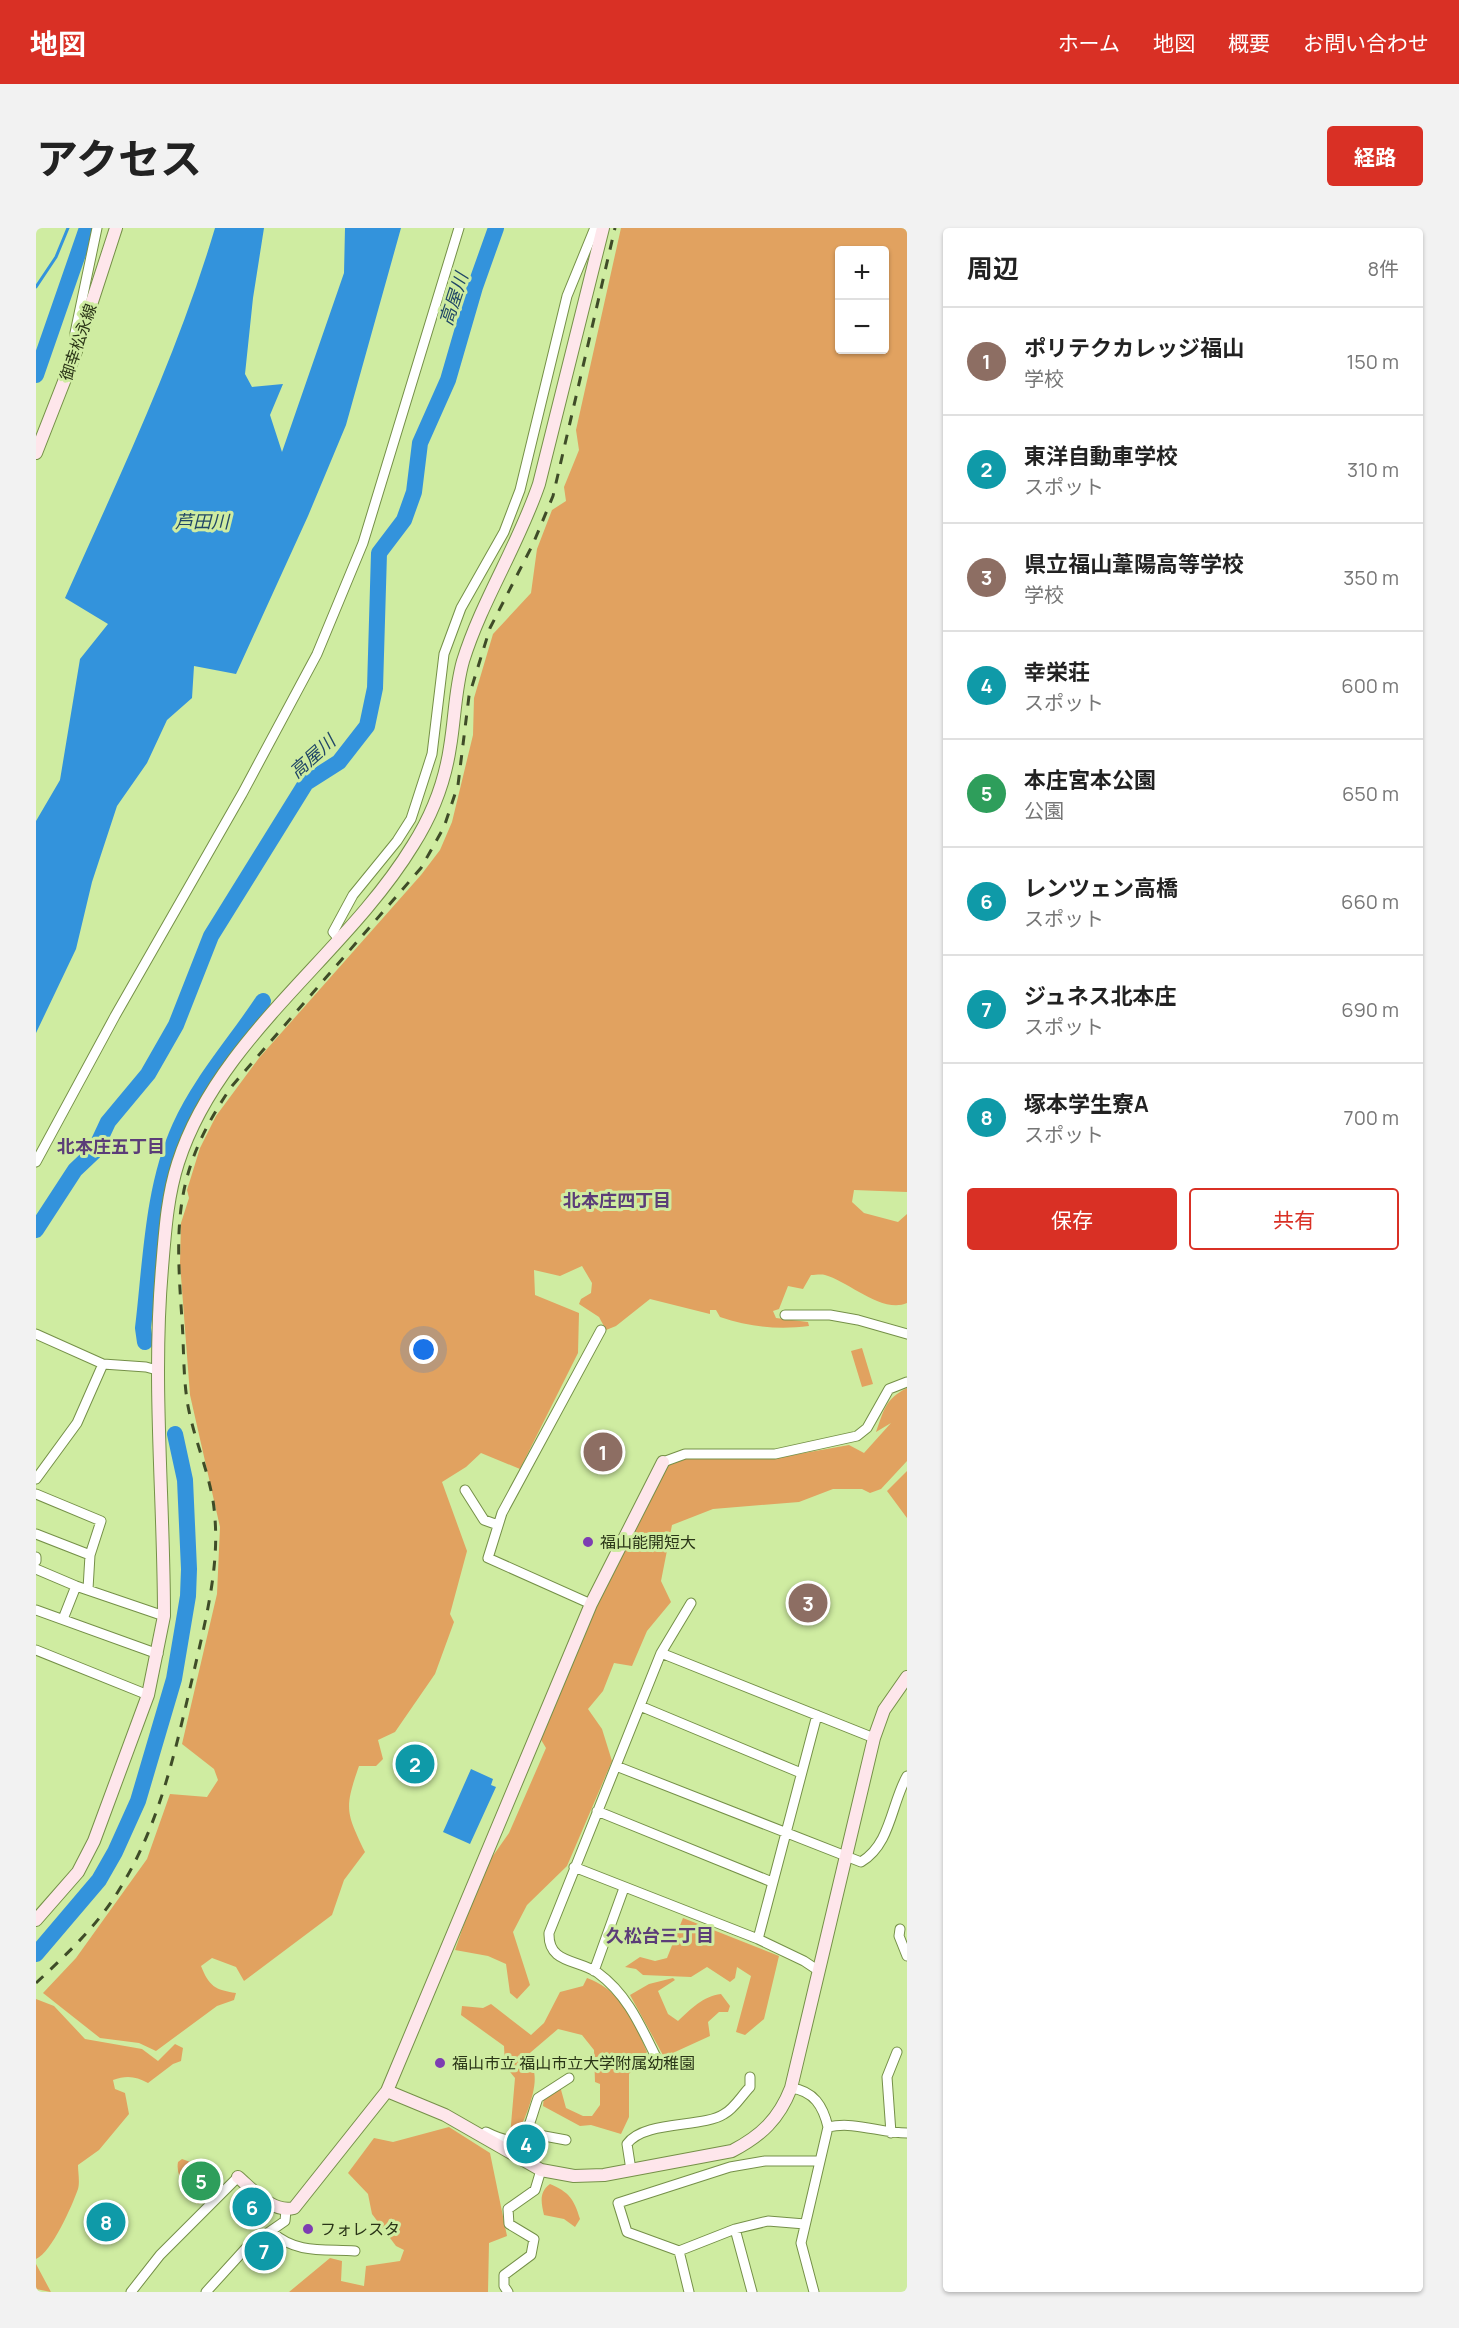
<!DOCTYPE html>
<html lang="ja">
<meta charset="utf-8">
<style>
body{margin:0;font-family:Manrope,"Noto Sans JP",sans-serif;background:#f2f2f2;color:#222}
.controls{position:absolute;right:18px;top:18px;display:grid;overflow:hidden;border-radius:6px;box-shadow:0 2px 4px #0004}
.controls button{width:54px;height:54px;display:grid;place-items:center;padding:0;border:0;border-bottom:2px solid #e0e0e0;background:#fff;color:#222;font:30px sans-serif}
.you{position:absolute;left:388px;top:1122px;width:21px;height:21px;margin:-15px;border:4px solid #fff;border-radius:50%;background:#1a73e8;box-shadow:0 0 0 9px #1a73e833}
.badge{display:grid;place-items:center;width:39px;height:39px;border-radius:50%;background:#d93025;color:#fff;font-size:20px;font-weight:700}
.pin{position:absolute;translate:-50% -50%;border:3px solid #fff;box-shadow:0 2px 6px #0006}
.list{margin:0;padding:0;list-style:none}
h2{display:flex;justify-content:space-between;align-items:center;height:78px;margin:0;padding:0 24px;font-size:26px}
h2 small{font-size:20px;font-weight:400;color:#767676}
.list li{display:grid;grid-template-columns:39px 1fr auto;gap:18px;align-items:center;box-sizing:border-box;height:108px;padding:0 24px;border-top:2px solid #e0e0e0}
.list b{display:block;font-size:22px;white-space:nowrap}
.list p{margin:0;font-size:20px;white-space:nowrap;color:#767676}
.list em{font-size:20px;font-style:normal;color:#767676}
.actions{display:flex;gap:12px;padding:18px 24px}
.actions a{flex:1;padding:14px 0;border:2px solid #d93025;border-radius:6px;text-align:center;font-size:21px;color:#d93025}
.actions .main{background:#d93025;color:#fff}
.map{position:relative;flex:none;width:871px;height:2064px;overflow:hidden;border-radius:6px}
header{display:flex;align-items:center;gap:36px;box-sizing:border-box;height:84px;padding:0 30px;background:#d93025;color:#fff}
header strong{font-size:28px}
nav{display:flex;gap:33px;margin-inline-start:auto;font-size:21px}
.intro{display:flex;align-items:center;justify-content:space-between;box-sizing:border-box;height:144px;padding:0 36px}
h1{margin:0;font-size:42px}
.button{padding:15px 27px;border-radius:6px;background:#d93025;color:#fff;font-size:21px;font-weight:700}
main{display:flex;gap:36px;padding:0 36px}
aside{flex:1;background:#fff;border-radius:6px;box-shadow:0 2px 4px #0004}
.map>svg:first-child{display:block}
.green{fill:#e1a260;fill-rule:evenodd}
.water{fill:#3393dc}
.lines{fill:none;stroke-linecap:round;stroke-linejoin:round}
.stream{stroke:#3393dc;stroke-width:3}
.river{stroke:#3393dc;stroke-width:16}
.street-casing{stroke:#759048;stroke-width:11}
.secondary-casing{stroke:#759048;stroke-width:14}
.street{stroke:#fff;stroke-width:9}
.secondary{stroke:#fee6eb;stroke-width:12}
.rail{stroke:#3f4c28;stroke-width:3;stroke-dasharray:10 10;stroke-linecap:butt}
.poi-dot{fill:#7d3db2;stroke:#cfeca1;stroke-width:2}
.labels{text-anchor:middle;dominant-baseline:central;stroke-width:6;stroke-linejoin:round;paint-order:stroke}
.street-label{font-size:16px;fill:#2a3517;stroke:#cfeca1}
.poi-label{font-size:16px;fill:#2a3517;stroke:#cfeca1;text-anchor:start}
.water-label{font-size:18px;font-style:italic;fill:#214766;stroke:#cfeca1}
.neighbourhood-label{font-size:18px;font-weight:bold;fill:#5b3d78;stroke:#cfeca1}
</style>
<header>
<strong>地図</strong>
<nav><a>ホーム</a><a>地図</a><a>概要</a><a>お問い合わせ</a></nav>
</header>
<div class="intro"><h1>アクセス</h1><a class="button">経路</a></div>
<main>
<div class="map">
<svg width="871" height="2064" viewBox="0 0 871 2064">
<rect width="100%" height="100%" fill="#cfeca1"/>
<path class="green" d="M 585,0 L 871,0 L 871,964 L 818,962 L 816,974 L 828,985 L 862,994 L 871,986 L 871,1075 C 846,1086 812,1053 789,1047 C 785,1046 779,1047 775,1047 L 767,1061 L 752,1058 L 743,1081 L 737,1083 L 740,1090 L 772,1094 L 773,1098 C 742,1102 714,1099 684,1089 L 680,1082 L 674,1082 L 674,1086 L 614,1071 L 580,1098 L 570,1102 L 563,1089 L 543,1076 L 545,1071 L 555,1065 L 556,1055 L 546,1038 L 524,1048 L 498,1042 L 499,1067 L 543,1085 L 542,1125 L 484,1241 L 445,1225 L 430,1239 L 406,1254 L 431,1323 L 414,1386 L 418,1394 L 399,1446 L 359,1504 L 342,1512 L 347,1531 L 340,1538 L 323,1538 C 308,1581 310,1584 329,1624 L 308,1652 L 296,1687 L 208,1753 L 200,1739 L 176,1730 L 165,1738 C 173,1758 179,1762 200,1765 L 198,1772 L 181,1778 L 120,1823 L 103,1815 L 64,1810 L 7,1765 L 40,1730 L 111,1631 L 134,1566 L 171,1569 L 182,1552 L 178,1541 L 146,1516 L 181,1366 L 184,1299 L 154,1167 L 144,1035 L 145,995 L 153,970 L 151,962 L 164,920 L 180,888 L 223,830 L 385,647 L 404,622 L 416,594 L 437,507 L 438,470 L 457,406 L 495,365 L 501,321 L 516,282 L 530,273 L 528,259 L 543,222 L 540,202 ZM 804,22 L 848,22 L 848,122 L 804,122 Z
M 826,1120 L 837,1156 L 826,1159 L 815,1123 Z
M 871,1160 L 871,1233 L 845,1261 L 834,1265 L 826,1261 L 797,1261 L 763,1274 L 677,1281 L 636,1297 L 625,1353 L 635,1374 L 611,1403 L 596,1438 L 578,1435 L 567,1463 L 552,1481 L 566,1501 L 576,1533 L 531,1638 L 491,1677 L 477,1704 L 494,1757 L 481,1771 L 474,1765 L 470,1736 L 452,1728 L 419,1722 L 447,1642 L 473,1605 L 510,1520 L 504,1510 L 557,1378 L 628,1237 L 651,1229 L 740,1230 L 813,1217 L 828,1225 L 855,1195 L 840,1204 C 848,1182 849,1171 871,1160 Z
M 871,1243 L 871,1290 L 851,1263 Z
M 647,1690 L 743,1728 L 728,1791 L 709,1807 L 700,1804 L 715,1748 L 701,1739 L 699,1750 L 694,1754 L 671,1739 L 655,1749 L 607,1747 L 600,1741 L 589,1739 L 604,1729 L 619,1733 L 631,1730 Z
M 551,1750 C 585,1762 598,1793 611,1824 L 593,1846 L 593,1889 L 585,1906 L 555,1897 L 544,1898 L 507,1878 L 508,1868 L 524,1858 L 530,1880 L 547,1888 L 556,1888 L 564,1877 L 564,1856 L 559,1854 L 558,1822 L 546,1807 L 522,1801 L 488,1830 C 491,1833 496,1837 497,1841 C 504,1857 488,1893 481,1907 L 474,1908 L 479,1850 L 469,1838 L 468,1818 L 425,1787 L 426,1778 L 447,1780 L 455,1776 L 495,1807 L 508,1795 L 524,1764 L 547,1758 Z
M 637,1750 L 639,1752 L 622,1763 L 632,1786 L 642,1793 C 655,1781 667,1768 685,1766 L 694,1778 L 692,1784 L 683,1784 L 672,1794 L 674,1808 L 628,1829 L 594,1767 L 613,1756 Z
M 0,1771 L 18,1778 L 49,1811 L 106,1821 L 122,1833 L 139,1816 L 147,1820 L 145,1833 L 137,1836 L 112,1855 C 100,1848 90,1847 77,1852 L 79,1861 L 89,1865 L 93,1886 L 63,1922 L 42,1937 C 42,1944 44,1954 42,1961 C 36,1978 16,2024 0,2031 Z
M 413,1899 L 454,1925 L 471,2008 L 453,2015 L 452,2064 L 253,2064 L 294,2030 L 306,2033 L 305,2053 L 328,2058 L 330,2038 L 364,2033 L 368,2022 L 360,2018 L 336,1986 L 332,1966 L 312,1945 L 338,1910 L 357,1914 Z
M 146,1931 L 160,1936 L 185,1953 L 162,1976 C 153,1963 139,1950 142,1934 Z
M 514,1956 C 533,1964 538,1971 544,1991 L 539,1999 L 528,1991 L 508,1987 C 505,1974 503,1964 514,1956 Z
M 0,2036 L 15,2064 L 0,2061 Z"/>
<path class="water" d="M 179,0 L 228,0 L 217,70 L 209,146 L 216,159 L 247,156 L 234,187 L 246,224 L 308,45 L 309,0 L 365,0 L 310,197 L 272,288 L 200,446 L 158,438 L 156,470 L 131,492 L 111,535 L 81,578 L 56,654 L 40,721 L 0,805 L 0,593 L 24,552 L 44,431 L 72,396 L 29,370 C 83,249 141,128 179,0 Z
M 435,1541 L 457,1551 L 455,1557 L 460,1559 L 434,1616 L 407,1604 Z"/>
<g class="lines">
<path class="stream" d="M 0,59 L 20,29 L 32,0"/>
<path class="river" d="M 0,147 L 51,0
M 0,1002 L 39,942 L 58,924 L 72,894 L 112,846 L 140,797 L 175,708 L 270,555 L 303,534 L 331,498 L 339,460 L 343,325 L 368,292 L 378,264 L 384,215 L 412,152 L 439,59 L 460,0
M 109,1114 L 107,1100 C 115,1034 116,961 144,899 C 164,854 200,814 227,773
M 0,1726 L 63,1652 L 79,1624 L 102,1573 L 138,1451 L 152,1368 L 153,1341 L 149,1252 L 139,1206"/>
<defs>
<path id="street" d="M 40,118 L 39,105 L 61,0
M 303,711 L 297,704 L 317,667 L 361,613 L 375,591 L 396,526 L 408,426 L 425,380 L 468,304 L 484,262 L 531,68 L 558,2 L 566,2
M 0,934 L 79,788 L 206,566 L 281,426 L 327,315 L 423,0
M 749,1087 L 794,1087 L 822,1092 L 871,1106
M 0,1106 L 67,1136 L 110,1139 L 121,1142
M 627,1234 L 649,1226 L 739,1226 L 821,1208 L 831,1200 L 853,1161 L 871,1154
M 0,1251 L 41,1195 L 67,1136
M 429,1262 L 448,1292 L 462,1297
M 0,1266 L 65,1293 L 54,1327
M 0,1306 L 54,1327 L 52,1361
M 0,1329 L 0,1333
M 0,1341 L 40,1358 L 128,1388
M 555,1376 L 452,1330 L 466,1285 L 565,1102
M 0,1382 L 122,1426
M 27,1391 L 40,1358
M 0,1422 L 112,1467
M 625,1425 L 838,1510
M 604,1478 L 765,1545
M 580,1538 L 825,1634 C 855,1616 855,1576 871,1548
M 561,1583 L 736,1654
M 538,1639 L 722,1711 L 768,1733 L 783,1743
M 864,1701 L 863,1708 L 871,1728
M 722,1711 L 781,1487
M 558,1743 L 588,1660
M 621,1831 C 605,1799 592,1767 562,1745 C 542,1731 512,1736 513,1705 L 625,1425 L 655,1375
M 755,1860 C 778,1863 787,1878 792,1899 L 765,2015 L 778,2064
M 792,1899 C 819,1893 844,1905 871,1905
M 492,1905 L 530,1912
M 855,1905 L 851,1849 L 861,1824
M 448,1906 L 450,1904 C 492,1925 490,1904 502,1870 L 533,1850
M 595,1942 L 591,1916 C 608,1892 667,1900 688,1886 C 698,1881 706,1867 714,1859 L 714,1849
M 699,2001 L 716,2064
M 236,2004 C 260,2026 288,2021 319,2023
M 643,2023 L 699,2001 L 732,1993 L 769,1996
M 95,2064 L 124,2027 L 202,1949
M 170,2064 L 210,2020 L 249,1993 L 250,1982
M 472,2064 L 468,2058 L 468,2047 L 495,2027 L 498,2011 L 473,1996 L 472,1981 L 499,1962 L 505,1942
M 653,2064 L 643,2023 L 591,2004 L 582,1975 L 694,1939 L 729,1933 L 784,1933"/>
<path id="secondary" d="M 0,225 L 40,123 L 80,0
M 0,1692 L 42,1644 L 58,1613 L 112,1467 L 128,1388 C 128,1271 116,1155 126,1040 C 129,1005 131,969 142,935 C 182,809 310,727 377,617 C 396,587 409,553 414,519 C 419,490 419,461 427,433 C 446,372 482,318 503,256 L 567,0
M 351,1863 L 409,1887 L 505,1942 L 538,1948 L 568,1947 L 696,1923 C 725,1908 743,1891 755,1860 L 838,1510 L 848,1482 L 871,1449
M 202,1949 C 217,1962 236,1985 258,1980 L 351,1863 L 555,1376 L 627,1234"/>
</defs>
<use href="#street" class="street-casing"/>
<use href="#secondary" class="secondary-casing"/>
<use href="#street" class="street"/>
<use href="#secondary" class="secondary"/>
<path class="rail" d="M 0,1755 C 30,1727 62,1697 83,1662 C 125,1595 140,1519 158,1443 C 169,1395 183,1341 179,1291 C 177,1252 159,1216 152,1178 C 147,1150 148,1120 146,1092 C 139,993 138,942 196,858 L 385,640 L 408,599 L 422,557 L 433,468 L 454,400 L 497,316 L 517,268 L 579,0"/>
</g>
<g class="poi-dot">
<circle cx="552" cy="1314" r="6"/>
<circle cx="404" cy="1835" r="6"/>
<circle cx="272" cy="2001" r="6"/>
</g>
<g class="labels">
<g class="street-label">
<text transform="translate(42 114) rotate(-71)">御幸松永線</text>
</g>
<g class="poi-label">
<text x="564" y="1314">福山能開短大</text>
<text x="416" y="1835">福山市立 福山市立大学附属幼稚園</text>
<text x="284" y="2001">フォレスタ</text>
</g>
<g class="water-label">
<text transform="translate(417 71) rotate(-72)">高屋川</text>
<text x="166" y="293">芦田川</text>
<text transform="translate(276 528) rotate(-42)">高屋川</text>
</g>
<g class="neighbourhood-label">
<text x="75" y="918">北本庄五丁目</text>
<text x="581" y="972">北本庄四丁目</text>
<text x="624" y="1707">久松台三丁目</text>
</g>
</g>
</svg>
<div class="controls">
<button>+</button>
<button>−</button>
</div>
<div class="you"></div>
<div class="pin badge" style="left:567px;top:1224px;background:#8d6e63">1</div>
<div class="pin badge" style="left:379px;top:1536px;background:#0f9aa8">2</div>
<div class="pin badge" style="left:772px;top:1375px;background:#8d6e63">3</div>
<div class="pin badge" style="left:490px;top:1916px;background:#0f9aa8">4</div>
<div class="pin badge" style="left:165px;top:1953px;background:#2e9e5b">5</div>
<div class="pin badge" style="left:216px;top:1979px;background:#0f9aa8">6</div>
<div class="pin badge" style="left:228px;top:2023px;background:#0f9aa8">7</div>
<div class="pin badge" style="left:70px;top:1994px;background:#0f9aa8">8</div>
</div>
<aside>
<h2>周辺<small>8件</small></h2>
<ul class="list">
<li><span class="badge" style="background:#8d6e63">1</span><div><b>ポリテクカレッジ福山</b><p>学校</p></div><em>150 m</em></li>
<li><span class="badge" style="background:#0f9aa8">2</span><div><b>東洋自動車学校</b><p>スポット</p></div><em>310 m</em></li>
<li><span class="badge" style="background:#8d6e63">3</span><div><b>県立福山葦陽高等学校</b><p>学校</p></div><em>350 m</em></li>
<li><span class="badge" style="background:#0f9aa8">4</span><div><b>幸栄荘</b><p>スポット</p></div><em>600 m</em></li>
<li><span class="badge" style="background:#2e9e5b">5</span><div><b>本庄宮本公園</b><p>公園</p></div><em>650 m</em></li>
<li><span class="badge" style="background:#0f9aa8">6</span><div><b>レンツェン高橋</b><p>スポット</p></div><em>660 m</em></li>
<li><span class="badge" style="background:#0f9aa8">7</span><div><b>ジュネス北本庄</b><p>スポット</p></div><em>690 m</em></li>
<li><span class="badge" style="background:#0f9aa8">8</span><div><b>塚本学生寮A</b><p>スポット</p></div><em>700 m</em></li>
</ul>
<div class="actions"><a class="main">保存</a><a>共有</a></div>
</aside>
</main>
